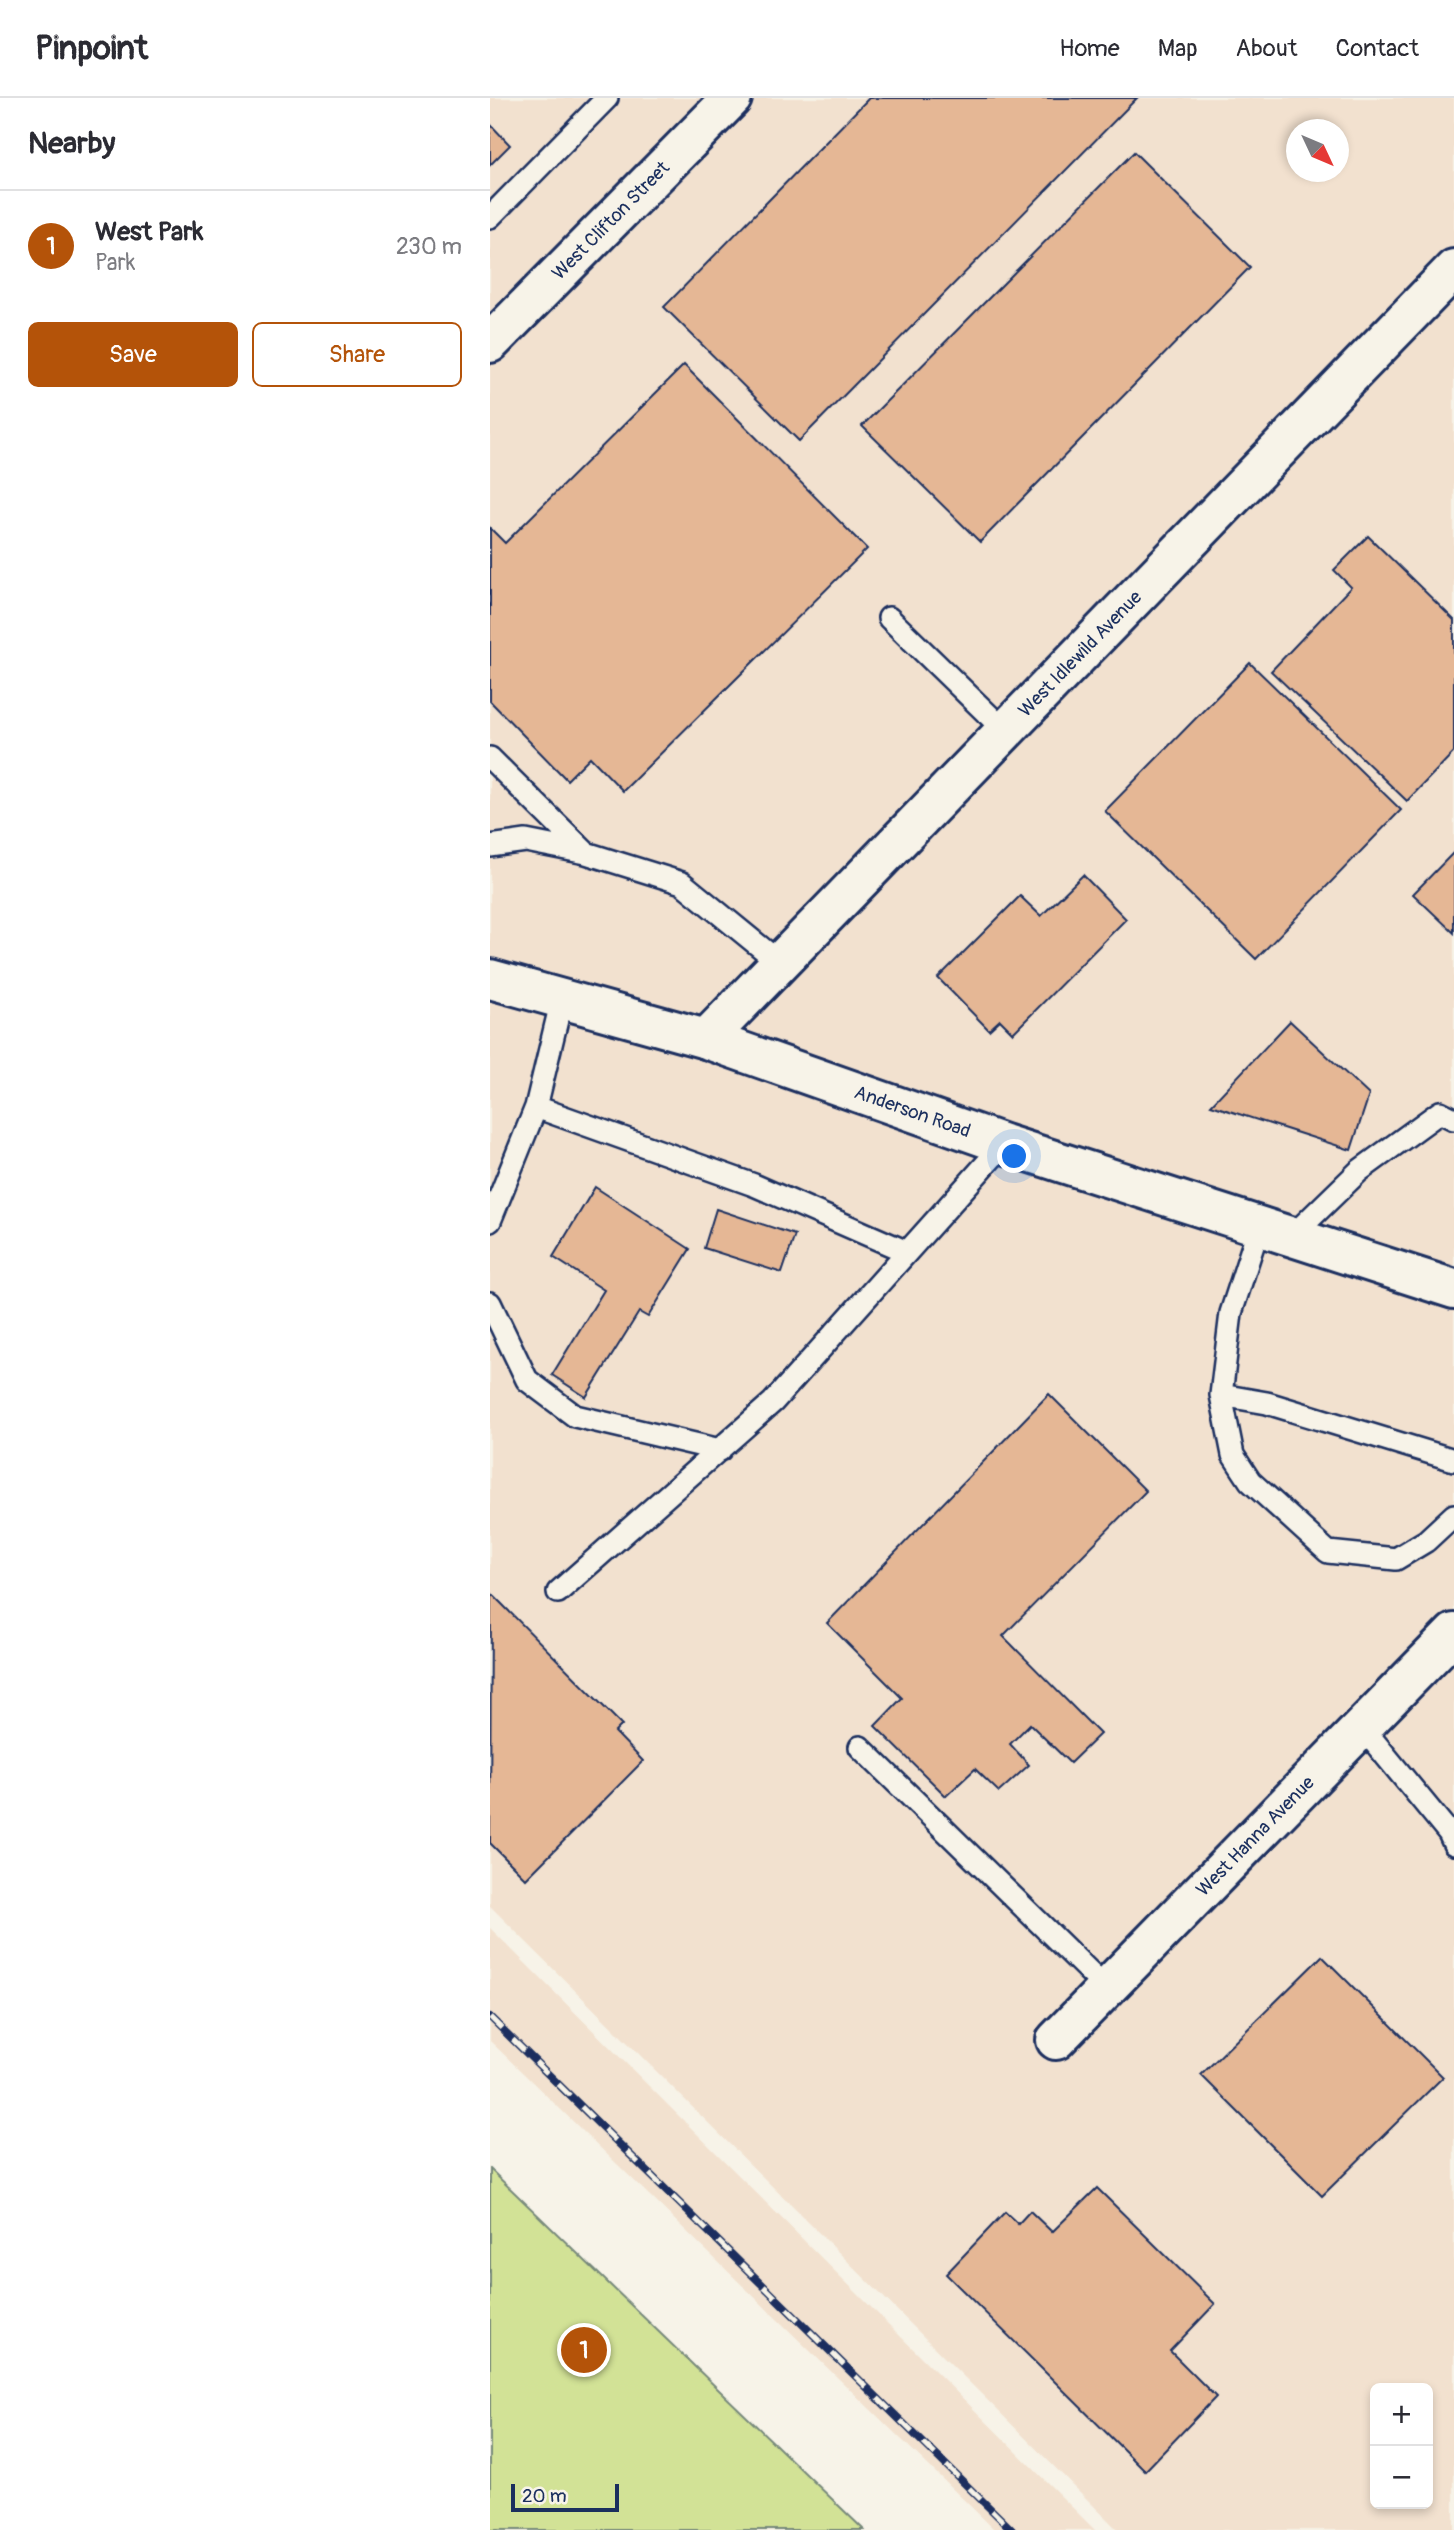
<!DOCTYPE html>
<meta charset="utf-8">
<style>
body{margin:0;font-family:Pangolin,sans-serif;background:#f7f7f7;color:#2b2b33}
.controls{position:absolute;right:21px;bottom:21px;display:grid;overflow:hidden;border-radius:10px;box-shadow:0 4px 10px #0003}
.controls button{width:63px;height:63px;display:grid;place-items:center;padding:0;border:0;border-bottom:2px solid #e1e1e2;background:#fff;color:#2b2b33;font:35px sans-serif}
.compass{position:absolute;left:796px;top:21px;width:63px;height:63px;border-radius:50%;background:#fff;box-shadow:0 4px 10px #0003;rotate:134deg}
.scale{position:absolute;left:21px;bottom:18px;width:108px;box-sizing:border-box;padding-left:7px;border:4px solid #1b2f5e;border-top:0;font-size:19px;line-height:24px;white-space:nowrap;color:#1b2f5e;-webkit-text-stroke:5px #f7f3e8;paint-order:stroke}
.you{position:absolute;left:525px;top:1059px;width:24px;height:24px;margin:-18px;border:5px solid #fff;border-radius:50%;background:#1a73e8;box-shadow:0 0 0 10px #1a73e833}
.badge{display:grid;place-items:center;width:46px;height:46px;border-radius:50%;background:#b45309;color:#fff;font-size:23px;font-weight:700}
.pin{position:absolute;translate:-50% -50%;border:4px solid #fff;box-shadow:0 2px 7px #0006}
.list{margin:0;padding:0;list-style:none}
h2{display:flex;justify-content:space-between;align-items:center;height:91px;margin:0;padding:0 28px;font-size:30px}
h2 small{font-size:23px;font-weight:400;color:#7c7c81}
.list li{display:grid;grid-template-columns:46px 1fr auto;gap:21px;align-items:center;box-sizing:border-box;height:112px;padding:0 28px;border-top:2px solid #e1e1e2}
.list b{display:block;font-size:26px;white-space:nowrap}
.list p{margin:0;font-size:23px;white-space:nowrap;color:#7c7c81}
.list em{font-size:23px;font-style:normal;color:#7c7c81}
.actions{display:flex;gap:14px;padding:21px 28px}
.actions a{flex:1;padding:16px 0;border:2px solid #b45309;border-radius:10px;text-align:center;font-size:24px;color:#b45309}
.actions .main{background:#b45309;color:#fff}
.map{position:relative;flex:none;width:964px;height:2432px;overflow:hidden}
header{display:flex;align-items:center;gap:42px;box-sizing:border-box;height:98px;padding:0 35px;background:#fff;border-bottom:2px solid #e1e1e2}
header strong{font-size:33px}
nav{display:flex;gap:38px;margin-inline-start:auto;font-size:24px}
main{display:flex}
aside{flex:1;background:#fff}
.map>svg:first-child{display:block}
.built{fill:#f2e1cf;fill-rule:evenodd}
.green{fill:#d2e296;stroke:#76887a;stroke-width:2}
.building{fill:#e5b795;stroke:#1b2f5e;stroke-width:2}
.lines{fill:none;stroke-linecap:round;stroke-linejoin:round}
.lane-casing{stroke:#1b2f5e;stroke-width:26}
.street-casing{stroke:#1b2f5e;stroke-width:44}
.secondary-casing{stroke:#1b2f5e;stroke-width:44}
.lane{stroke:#f7f3e8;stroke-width:21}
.street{stroke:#f7f3e8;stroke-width:38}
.secondary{stroke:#f7f3e8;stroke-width:38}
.rail-casing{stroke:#1b2f5e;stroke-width:8}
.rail{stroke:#f7f3e8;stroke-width:5;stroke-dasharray:16;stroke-linecap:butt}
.labels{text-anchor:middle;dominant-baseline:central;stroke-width:6;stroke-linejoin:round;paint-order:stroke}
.street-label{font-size:19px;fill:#1b2f5e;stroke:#f7f3e8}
</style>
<header>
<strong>Pinpoint</strong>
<nav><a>Home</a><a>Map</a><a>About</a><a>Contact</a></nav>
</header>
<main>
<aside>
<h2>Nearby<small></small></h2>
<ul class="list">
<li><span class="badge">1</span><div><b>West Park</b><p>Park</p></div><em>230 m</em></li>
</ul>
<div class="actions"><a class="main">Save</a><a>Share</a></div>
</aside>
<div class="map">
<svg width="964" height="2432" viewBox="0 0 964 2432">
<rect width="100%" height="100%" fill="#f7f3e8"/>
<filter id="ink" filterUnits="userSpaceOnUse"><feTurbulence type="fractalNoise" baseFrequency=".0143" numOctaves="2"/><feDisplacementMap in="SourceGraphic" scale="14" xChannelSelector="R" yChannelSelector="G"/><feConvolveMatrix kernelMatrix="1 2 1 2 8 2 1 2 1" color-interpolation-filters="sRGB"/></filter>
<g filter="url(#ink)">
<path class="built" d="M 0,0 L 964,0 L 964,2432 L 628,2432 L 0,1808 ZM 806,32 L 848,32 L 848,74 L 806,74 ZM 885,2290 L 938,2290 L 938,2406 L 885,2406 Z
M 0,1830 L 605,2432 L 505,2432 L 0,1943 Z"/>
<path class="green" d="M 0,2071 L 374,2432 L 0,2432 Z"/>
<path class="building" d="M 379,0 L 647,0 L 309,343 L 174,209 Z
M 0,26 L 20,47 L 0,67 Z
M 644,54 L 760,169 L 490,444 L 372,328 Z
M 194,267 L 377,451 L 133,693 L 100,659 L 77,682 L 0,603 L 0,430 L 15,445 Z
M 878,438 L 964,522 L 964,654 L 917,703 L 781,573 L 861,489 L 844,472 Z
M 760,565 L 911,712 L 766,861 L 615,713 Z
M 964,754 L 964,835 L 923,796 Z
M 593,777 L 636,821 L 523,935 L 510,922 L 499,932 L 448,880 L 530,798 L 551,818 Z
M 800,923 L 879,997 L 861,1052 L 721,1007 Z
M 105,1089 L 200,1151 L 158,1219 L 149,1214 L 96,1299 L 62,1277 L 114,1192 L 63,1159 Z
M 226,1111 L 305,1137 L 292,1175 L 214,1150 Z
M 559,1296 L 656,1393 L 513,1538 L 610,1636 L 580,1665 L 540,1626 L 520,1646 L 539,1667 L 509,1694 L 485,1671 L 456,1698 L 385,1628 L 412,1600 L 337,1525 Z
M 1,1495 L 132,1627 L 125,1634 L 153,1663 L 36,1781 L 0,1745 Z
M 832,1858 L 953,1979 L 832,2098 L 711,1977 Z
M 607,2090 L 725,2206 L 680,2253 L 726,2299 L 655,2373 L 456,2176 L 515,2114 L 528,2126 L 540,2113 L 562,2134 Z"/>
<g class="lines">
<defs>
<path id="lane" d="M 0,119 L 117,0
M 399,520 L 515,633
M 0,660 L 96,755
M 0,748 L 36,743 L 96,755 L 192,785 L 290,865
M 46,1009 L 264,1087 L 417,1154
M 0,1123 L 46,1009 L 72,901
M 769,1129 L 741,1215 L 731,1297 L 743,1357 L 760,1383 L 838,1454 L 906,1461 L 936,1443 L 964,1417
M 800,1140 L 869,1073 L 950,1014 L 964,1021
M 0,1205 L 37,1282 L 85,1318 L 230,1352
M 731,1297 L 777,1305 L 964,1362
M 68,1494 L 283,1304 L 514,1046
M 872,1629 L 959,1735 L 964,1746
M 370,1649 L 617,1891"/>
<g id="street">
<path id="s1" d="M 0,245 L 242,0"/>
<path id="s2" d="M 216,941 L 964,171"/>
<path id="s3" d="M 566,1942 L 964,1535"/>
</g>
<g id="secondary">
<path id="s4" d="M 0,881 L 216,941 L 514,1046 L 964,1191"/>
</g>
</defs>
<use href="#lane" class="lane-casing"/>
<use href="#street" class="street-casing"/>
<use href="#secondary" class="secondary-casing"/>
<use href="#lane" class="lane"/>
<use href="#street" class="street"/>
<use href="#secondary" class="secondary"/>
<defs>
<path id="rail" d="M 0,1919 L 522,2432"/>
</defs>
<use href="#rail" class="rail-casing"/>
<use href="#rail" class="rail"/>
</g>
</g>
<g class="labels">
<g class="street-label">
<text stroke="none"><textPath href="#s1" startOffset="172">West Clifton Street</textPath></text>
<text stroke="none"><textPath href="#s2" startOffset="537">West Idlewild Avenue</textPath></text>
<text stroke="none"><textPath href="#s4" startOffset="443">Anderson Road</textPath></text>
<text stroke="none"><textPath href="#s3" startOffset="285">West Hanna Avenue</textPath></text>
</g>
</g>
</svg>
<div class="controls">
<button>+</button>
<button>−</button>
</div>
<svg class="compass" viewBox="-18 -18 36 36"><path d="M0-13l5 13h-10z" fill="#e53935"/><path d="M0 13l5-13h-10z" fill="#7c7c81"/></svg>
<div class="scale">20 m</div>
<div class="you"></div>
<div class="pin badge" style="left:94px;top:2252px">1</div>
</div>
</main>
